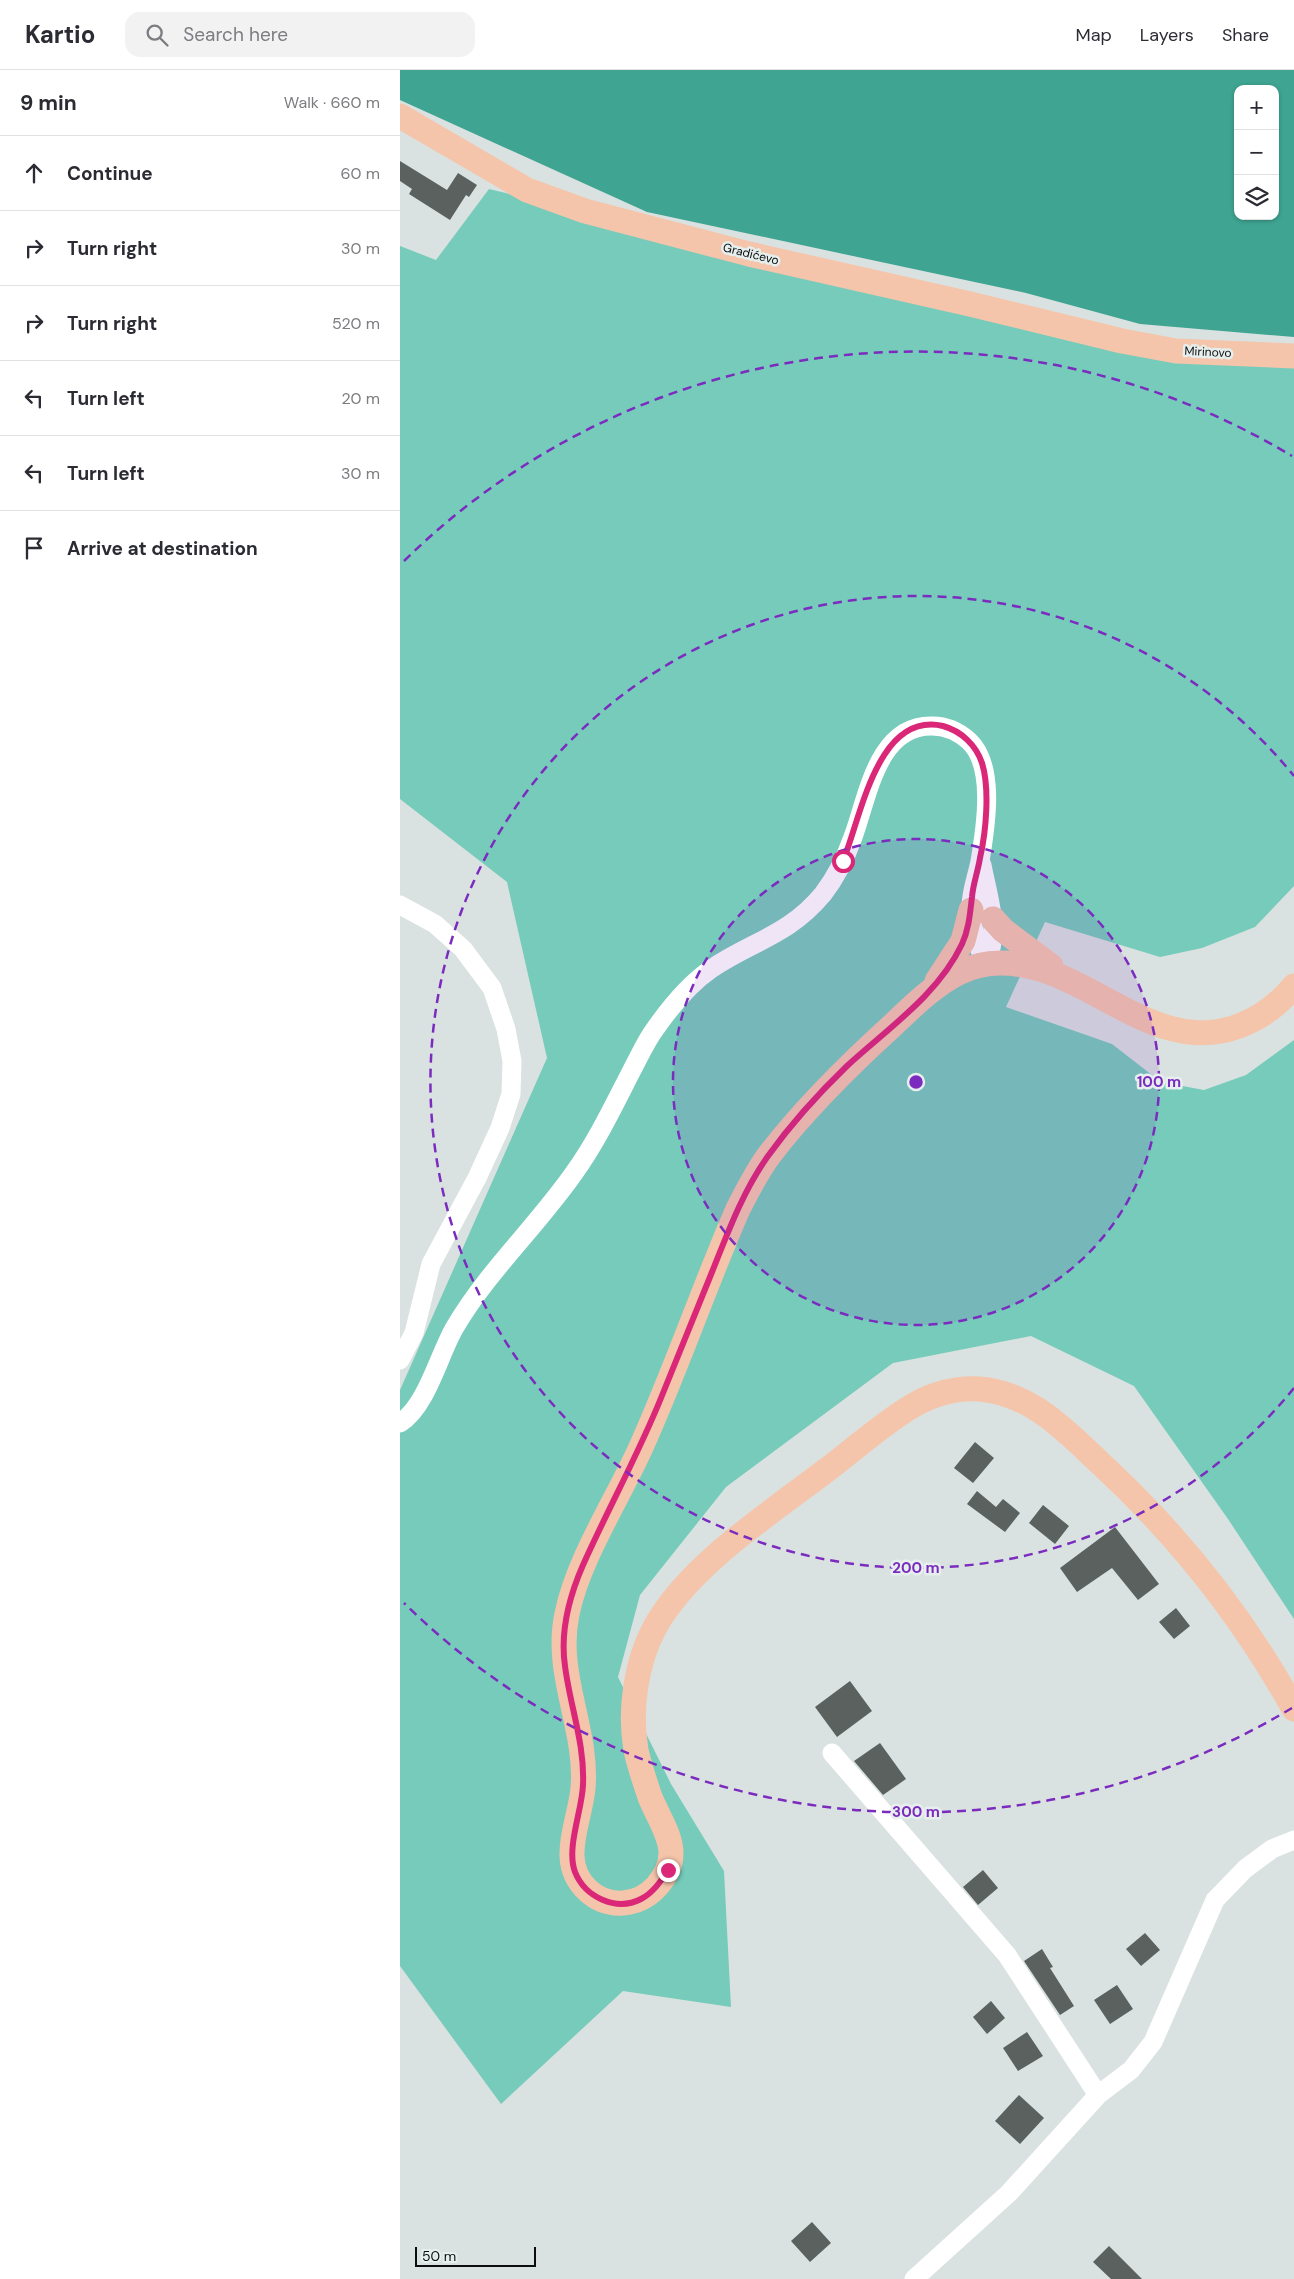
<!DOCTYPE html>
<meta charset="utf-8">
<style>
body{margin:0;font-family:"DM Sans",sans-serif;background:#f2f2f3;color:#2b2b33}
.controls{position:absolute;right:15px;top:15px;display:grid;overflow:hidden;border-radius:10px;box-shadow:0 1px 4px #0004}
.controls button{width:45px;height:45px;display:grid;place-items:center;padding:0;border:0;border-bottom:1px solid #e1e1e2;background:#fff;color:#2b2b33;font:25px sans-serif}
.scale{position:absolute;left:15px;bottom:12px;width:121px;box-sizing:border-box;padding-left:5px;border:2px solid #0b0e0d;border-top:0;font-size:14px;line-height:18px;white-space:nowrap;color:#0b0e0d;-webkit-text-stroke:4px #e6efed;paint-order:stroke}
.stop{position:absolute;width:15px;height:15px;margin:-11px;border:4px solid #db2777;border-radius:50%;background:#fff}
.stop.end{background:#db2777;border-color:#fff;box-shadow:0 1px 5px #0008}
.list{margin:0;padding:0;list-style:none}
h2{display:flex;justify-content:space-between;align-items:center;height:65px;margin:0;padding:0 20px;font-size:21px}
h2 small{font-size:16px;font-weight:400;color:#7c7c81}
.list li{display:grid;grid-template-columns:32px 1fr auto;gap:15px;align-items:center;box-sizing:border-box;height:75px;padding:0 20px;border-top:1px solid #e1e1e2}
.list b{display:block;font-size:19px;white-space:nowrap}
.list em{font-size:16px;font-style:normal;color:#7c7c81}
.icon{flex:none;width:28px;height:28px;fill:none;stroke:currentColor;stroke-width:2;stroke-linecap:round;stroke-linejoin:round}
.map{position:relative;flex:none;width:894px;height:2209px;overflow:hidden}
header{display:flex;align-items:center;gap:30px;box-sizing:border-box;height:70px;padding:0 25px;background:#fff;border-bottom:1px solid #e1e1e2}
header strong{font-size:24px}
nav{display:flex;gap:28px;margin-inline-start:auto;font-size:18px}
.search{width:350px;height:45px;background:#f2f2f3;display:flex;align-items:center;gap:12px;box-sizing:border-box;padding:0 18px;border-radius:15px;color:#7c7c81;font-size:19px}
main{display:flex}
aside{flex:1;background:#fff}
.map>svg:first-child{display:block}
.green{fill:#76cbba}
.water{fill:#3fa492;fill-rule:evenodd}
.building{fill:#5a615f}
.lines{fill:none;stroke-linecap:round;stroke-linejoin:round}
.minor{stroke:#fff;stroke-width:19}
.major{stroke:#f5c5ab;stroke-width:25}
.route{stroke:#db2777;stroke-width:6}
.ring{fill:none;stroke:#7b2cbf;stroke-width:2.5;stroke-dasharray:9 6}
.labels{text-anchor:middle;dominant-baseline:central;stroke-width:5;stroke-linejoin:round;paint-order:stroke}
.street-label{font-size:12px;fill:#0b0e0d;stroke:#e6efed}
.centre{fill:#7b2cbf;stroke:#e6efed;stroke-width:2.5}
.ring-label{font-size:15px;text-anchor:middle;font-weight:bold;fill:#7b2cbf;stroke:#e6efed;stroke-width:5;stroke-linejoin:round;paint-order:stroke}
</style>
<header>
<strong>Kartio</strong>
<div class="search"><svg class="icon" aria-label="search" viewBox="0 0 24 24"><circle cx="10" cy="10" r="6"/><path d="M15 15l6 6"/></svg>Search here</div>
<nav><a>Map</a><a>Layers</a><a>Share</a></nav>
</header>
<main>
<aside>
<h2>9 min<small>Walk · 660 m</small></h2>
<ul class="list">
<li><svg class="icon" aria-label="ahead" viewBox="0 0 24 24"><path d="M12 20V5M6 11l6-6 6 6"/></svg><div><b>Continue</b></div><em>60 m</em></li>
<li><svg class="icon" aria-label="right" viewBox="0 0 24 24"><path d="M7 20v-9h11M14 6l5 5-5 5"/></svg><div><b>Turn right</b></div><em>30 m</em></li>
<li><svg class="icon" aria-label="right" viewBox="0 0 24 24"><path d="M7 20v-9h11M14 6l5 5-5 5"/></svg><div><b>Turn right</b></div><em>520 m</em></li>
<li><svg class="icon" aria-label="left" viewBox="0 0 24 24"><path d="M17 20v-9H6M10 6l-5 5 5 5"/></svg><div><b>Turn left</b></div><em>20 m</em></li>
<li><svg class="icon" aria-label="left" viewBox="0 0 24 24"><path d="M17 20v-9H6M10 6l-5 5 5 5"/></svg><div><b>Turn left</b></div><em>30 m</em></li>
<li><svg class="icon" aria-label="arrive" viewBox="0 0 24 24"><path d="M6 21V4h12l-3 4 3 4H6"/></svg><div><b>Arrive at destination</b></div></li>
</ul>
</aside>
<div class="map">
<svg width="894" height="2209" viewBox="0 0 894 2209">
<rect width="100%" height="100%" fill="#d9e2e0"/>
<path class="green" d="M 89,119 L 722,271 L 894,286 L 894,816 L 855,857 L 802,878 L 760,887 L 645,852 L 606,937 L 712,974 L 761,1012 L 804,1020 L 846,1005 L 894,970 L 894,1549 L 828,1449 L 734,1316 L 631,1266 L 493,1293 L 326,1417 L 240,1525 L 218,1607 L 271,1714 L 324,1801 L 331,1937 L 223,1921 L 101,2034 L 0,1896 L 0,1320 L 147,988 L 107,812 L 0,729 L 0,176 L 36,190 Z"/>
<path class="water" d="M 0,0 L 894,0 L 894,267 L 740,254 L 626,223 L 247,142 L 0,30 ZM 838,19 L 875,19 L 875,146 L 838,146 Z"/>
<path class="building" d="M 0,91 L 47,120 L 58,103 L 77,115 L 69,127 L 66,125 L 50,150 L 9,124 L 12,119 L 0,111 Z
M 575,1372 L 594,1388 L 573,1413 L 554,1398 Z
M 577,1421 L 596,1437 L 603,1429 L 620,1443 L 605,1462 L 567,1434 Z
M 643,1435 L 669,1456 L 655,1474 L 629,1453 Z
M 715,1457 L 759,1514 L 738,1530 L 712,1498 L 677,1522 L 660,1498 Z
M 776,1538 L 790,1556 L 774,1569 L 759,1552 Z
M 450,1611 L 472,1641 L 437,1667 L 415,1637 Z
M 480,1673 L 506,1709 L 483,1725 L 454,1691 Z
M 583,1800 L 598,1818 L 578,1835 L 563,1817 Z
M 745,1863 L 760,1880 L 741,1896 L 726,1879 Z
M 642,1879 L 653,1897 L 650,1898 L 674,1936 L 660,1945 L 624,1891 Z
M 717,1915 L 733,1939 L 710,1954 L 694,1930 Z
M 591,1931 L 605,1948 L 587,1964 L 573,1947 Z
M 627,1962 L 643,1986 L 618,2001 L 603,1978 Z
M 619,2025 L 644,2048 L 620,2074 L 595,2051 Z
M 412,2152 L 431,2173 L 410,2192 L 391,2171 Z
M 709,2176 L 742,2209 L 711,2209 L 693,2192 Z"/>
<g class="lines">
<path class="minor" d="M 582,795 C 588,828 601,861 586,893
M 0,835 L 35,854 L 63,879 L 92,918 L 106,959 L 112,991 L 111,1024 L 100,1058 L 77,1108 L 31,1194 L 14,1263 L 0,1290
M 0,1353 C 27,1336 39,1284 55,1257 C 88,1201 137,1156 174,1103 C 197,1071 214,1035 232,1000 C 239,987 246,971 255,959 C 271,936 288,915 311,899 C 352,871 388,866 423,824 C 436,807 446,787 453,767 C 468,727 477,655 532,656 C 547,656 559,662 569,671 C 595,695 586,754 581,785 C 579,802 571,819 571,837 C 571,857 577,876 586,893
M 432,1683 L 607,1885 L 698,2025
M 514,2209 L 609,2123 L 698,2025 L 731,2000 L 753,1972 L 815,1830 L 845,1799 L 872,1779 L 894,1770"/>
<path class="major" d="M 0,46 L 127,120 L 185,141 L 349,184 L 570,234 L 722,271 L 776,281 L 894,286
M 593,849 L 603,860 L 651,896
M 537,911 L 563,871 L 571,840
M 894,916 C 879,934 861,948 839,956 C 752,989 687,893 601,893 C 586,893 572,896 558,903 C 533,916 513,936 493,955 C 449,995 407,1036 370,1084 C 357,1101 348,1120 338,1139 C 304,1217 277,1297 242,1375 C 219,1427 178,1489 167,1544 C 154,1604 188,1659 183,1718 C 181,1741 171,1764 172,1786 C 173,1813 196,1835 223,1833 C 237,1832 248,1826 257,1816 C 286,1783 263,1759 250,1727 C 245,1712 239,1695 236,1680 C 229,1640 236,1592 255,1557 C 289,1495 372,1442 428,1399 C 456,1378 483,1353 514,1335 C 533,1324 557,1317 579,1319 C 631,1323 665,1360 701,1394 C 778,1465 843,1547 894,1639"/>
</g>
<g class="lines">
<path class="route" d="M 268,1800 C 261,1811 253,1823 241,1829 C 216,1842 185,1827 175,1802 C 166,1778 182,1741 183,1715 C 185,1674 170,1636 165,1596 C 160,1562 169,1527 183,1495 C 208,1439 238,1385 261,1328 C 278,1286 295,1244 312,1202 C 328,1162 343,1121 368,1086 C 391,1054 419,1023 447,996 C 487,959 538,925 562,874 C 569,859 570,843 572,827 C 573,814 578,801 580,788 C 586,762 590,719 582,693 C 576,675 561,661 543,656 C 477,641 461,748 443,791"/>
</g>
<circle cx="516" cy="1012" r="243" fill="#7b2cbf" fill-opacity=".12"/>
<g class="ring">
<circle cx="516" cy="1012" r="243"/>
<path d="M894 1318A486 486 0 1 1 894 706"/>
<path d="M892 1638A730 730 0 0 1 4 1533M4 491A730 730 0 0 1 892 386"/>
</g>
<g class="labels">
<g class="street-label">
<text transform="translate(351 184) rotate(14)">Gradićevo</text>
<text transform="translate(808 282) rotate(3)">Mirinovo</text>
</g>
</g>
<circle cx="516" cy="1012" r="8" class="centre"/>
<g class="ring-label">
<text x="759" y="1017">100 m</text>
<text x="516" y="1503">200 m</text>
<text x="516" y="1747">300 m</text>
</g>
</svg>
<div class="controls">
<button>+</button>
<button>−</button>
<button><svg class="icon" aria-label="layers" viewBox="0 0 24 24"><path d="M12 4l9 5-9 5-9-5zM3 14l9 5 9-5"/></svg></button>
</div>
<div class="scale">50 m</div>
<div class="stop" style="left:443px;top:791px"></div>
<div class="stop end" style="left:268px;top:1800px"></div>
</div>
</main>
